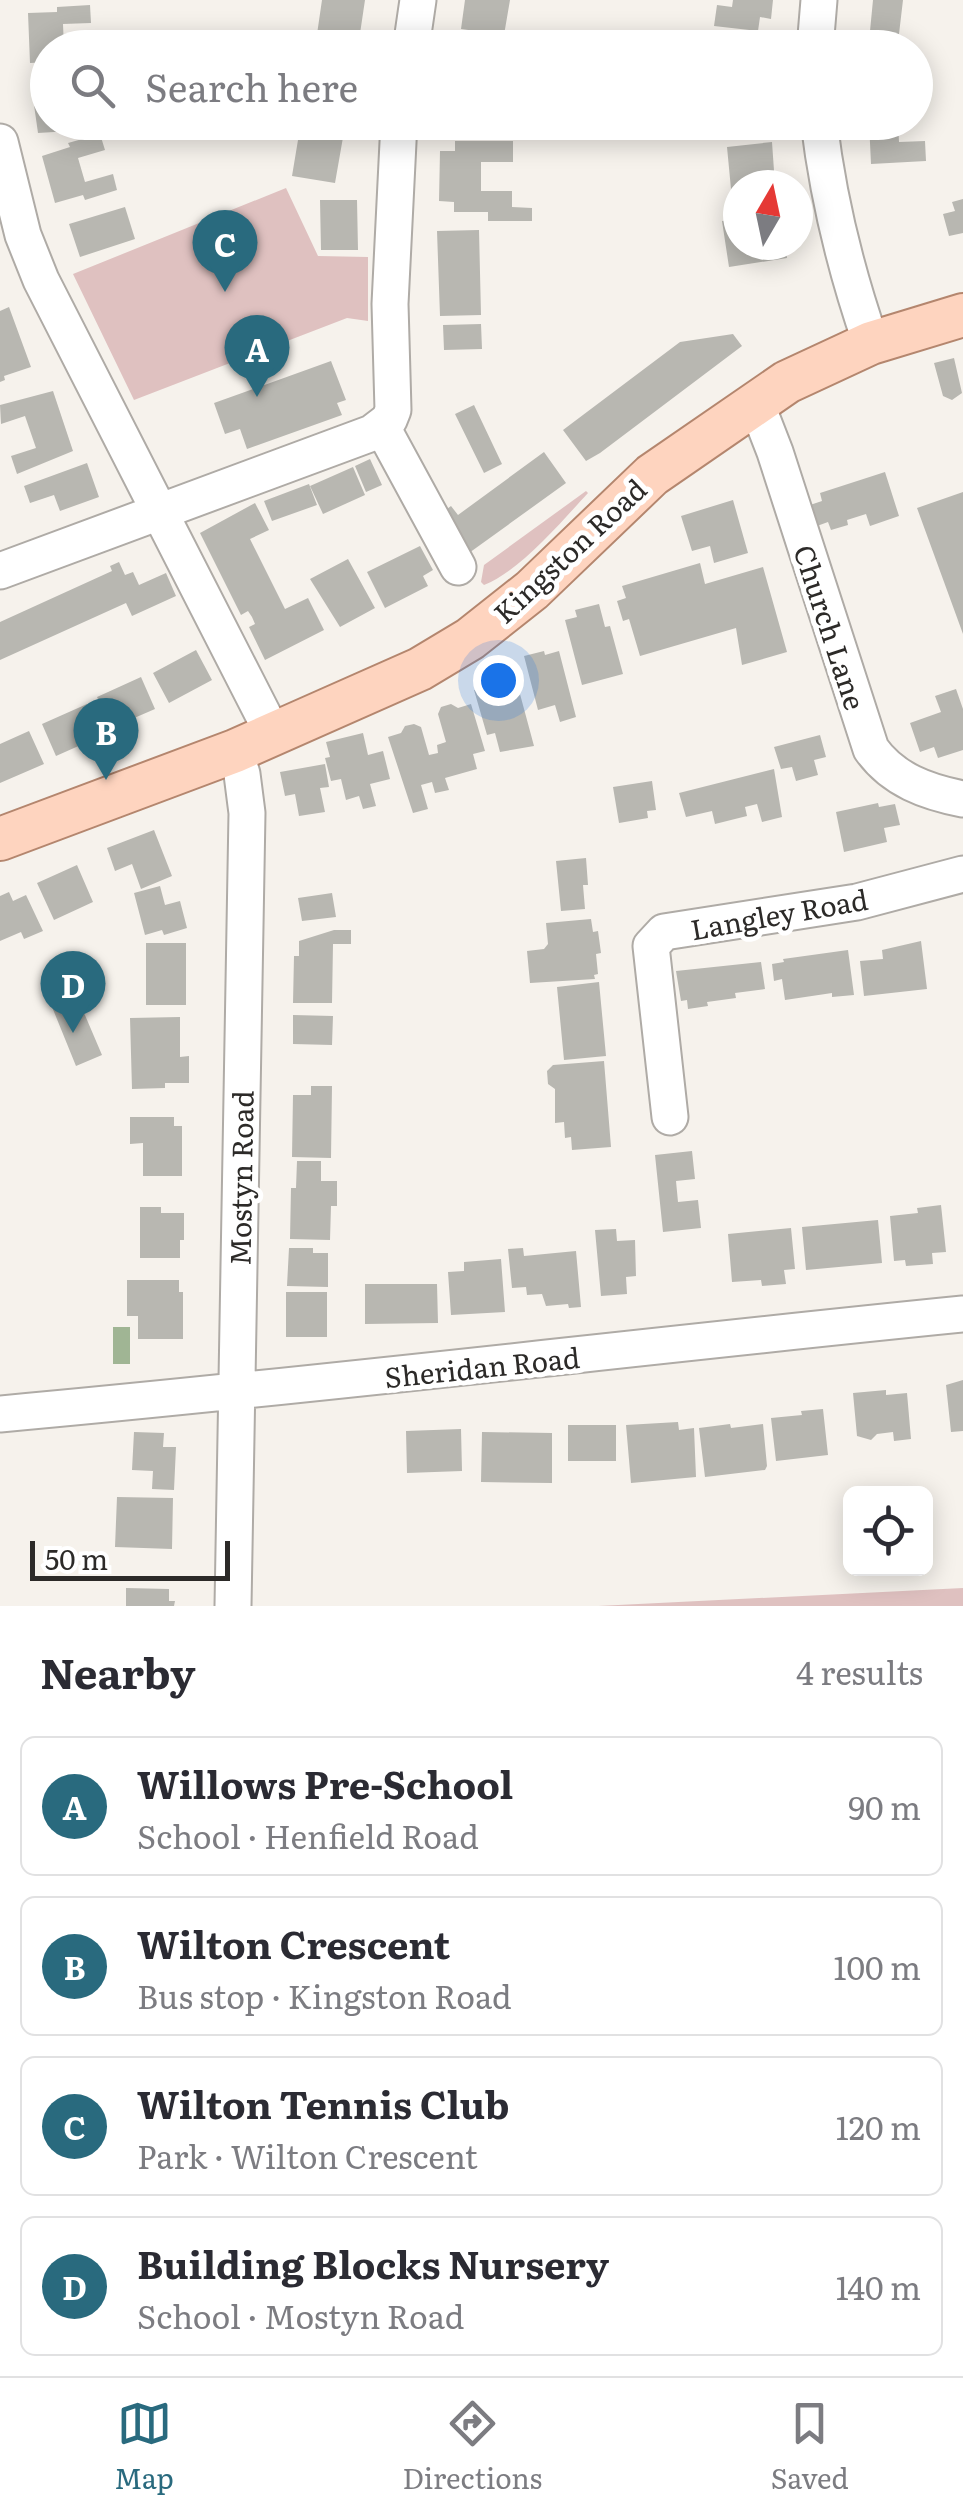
<!DOCTYPE html>
<meta charset="utf-8">
<style>
body{margin:0;font-family:Literata,serif;background:#f2f2f3;color:#2b2b33}
.controls{position:absolute;right:30px;bottom:30px;display:grid;overflow:hidden;border-radius:15px;box-shadow:0 5px 25px #0003}
.controls button{width:90px;height:90px;display:grid;place-items:center;padding:0;border:0;border-bottom:2px solid #e1e1e2;background:#fff;color:#2b2b33;font:50px sans-serif}
.compass{position:absolute;left:723px;top:170px;width:90px;height:90px;border-radius:50%;background:#fff;box-shadow:0 5px 25px #0003;rotate:9deg}
.scale{position:absolute;left:30px;bottom:25px;width:200px;box-sizing:border-box;padding-left:10px;border:5px solid #2c2a28;border-top:0;font-size:28px;line-height:35px;white-space:nowrap;color:#2c2a28;-webkit-text-stroke:8px #fff;paint-order:stroke}
.you{position:absolute;left:498px;top:680px;width:35px;height:35px;margin:-25px;border:8px solid #fff;border-radius:50%;background:#1a73e8;box-shadow:0 0 0 15px #1a73e833}
.badge{display:grid;place-items:center;width:65px;height:65px;border-radius:50%;background:#296a7e;color:#fff;font-size:32px;font-weight:700}
.pin{position:absolute;translate:-50% -82px;filter:drop-shadow(0 2px 5px #0008)}
.pin::after{content:'';position:absolute;top:52px;width:35px;height:30px;background:inherit;clip-path:polygon(0 0,100% 0,50% 100%)}
.list{margin:0;padding:0;list-style:none}
h2{display:flex;justify-content:space-between;align-items:center;height:130px;margin:0;padding:0 40px;font-size:42px}
h2 small{font-size:32px;font-weight:400;color:#7c7c81}
.list li{display:grid;grid-template-columns:65px 1fr auto;gap:30px;align-items:center;box-sizing:border-box;height:140px;margin:0 20px 20px;padding:0 20px;border:2px solid #e1e1e2;border-radius:15px}
.list b{display:block;font-size:38px;white-space:nowrap}
.list p{margin:0;font-size:32px;white-space:nowrap;color:#7c7c81}
.list em{font-size:32px;font-style:normal;color:#7c7c81}
.icon{flex:none;width:55px;height:55px;fill:none;stroke:currentColor;stroke-width:2;stroke-linecap:round;stroke-linejoin:round}
.map{position:relative;flex:none;width:963px;height:1606px;overflow:hidden}
.search{position:absolute;background:#fff;box-shadow:0 5px 25px #0003;left:30px;right:30px;top:30px;height:110px;display:flex;align-items:center;gap:25px;box-sizing:border-box;padding:0 35px;border-radius:55px;color:#7c7c81;font-size:38px}
.sheet{height:770px;background:#fff}
nav{display:flex;justify-content:space-around;align-items:center;box-sizing:border-box;height:140px;border-top:2px solid #e1e1e2;background:#fff;font-size:28px;color:#7c7c81}
nav a{display:grid;justify-items:center;gap:5px}
nav .on{color:#296a7e}
.map>svg:first-child{display:block}
.green{fill:#dfc1c0}
.water{fill:#a0b594}
.building{fill:#b8b7b1}
.lines{fill:none;stroke-linecap:round;stroke-linejoin:round}
.minor-casing{stroke:#afaba6;stroke-width:39}
.major-casing{stroke:#b4866e;stroke-width:46}
.minor{stroke:#fff;stroke-width:35}
.major{stroke:#fed4bf;stroke-width:42}
.labels{text-anchor:middle;dominant-baseline:central;stroke-width:10;stroke-linejoin:round;paint-order:stroke}
.street-label{font-size:28px;fill:#2c2a28;stroke:#fff}
</style>
<div class="map">
<svg width="963" height="1606" viewBox="0 0 963 1606">
<rect width="100%" height="100%" fill="#f6f2ec"/>
<path class="green" d="M 286,188 L 318,256 L 368,257 L 368,321 L 347,318 L 134,400 L 73,274 Z
M 586,491 L 588,493 C 562,521 520,571 484,585 L 481,582 L 484,565 Z
M 963,1588 L 963,1606 L 598,1606 Z"/>
<path class="water" d="M 113,1327 L 130,1327 L 130,1364 L 113,1364 Z"/>
<path class="building" d="M 322,0 L 365,0 L 358,47 L 316,41 Z
M 465,0 L 510,0 L 504,35 L 461,29 Z
M 733,0 L 773,0 L 771,19 L 760,17 L 758,31 L 714,26 L 717,5 L 732,7 Z
M 873,0 L 903,0 L 899,34 L 870,31 Z
M 90,5 L 91,23 L 63,24 L 64,48 L 48,48 L 48,62 L 30,63 L 28,13 L 57,12 L 57,7 Z
M 460,37 L 509,46 L 509,48 L 458,48 Z
M 867,40 L 903,41 L 903,48 L 867,48 Z
M 736,42 L 736,48 L 701,48 L 701,43 Z
M 48,82 L 48,122 L 101,122 L 102,129 L 38,133 L 31,84 Z
M 301,122 L 345,126 L 335,183 L 292,176 Z
M 711,122 L 758,122 L 758,132 L 712,135 Z
M 869,122 L 898,122 L 899,142 L 925,141 L 926,161 L 871,164 Z
M 100,134 L 105,150 L 78,158 L 85,182 L 113,174 L 117,190 L 85,200 L 83,195 L 55,203 L 42,156 L 70,147 L 68,143 Z
M 455,141 L 513,141 L 513,162 L 481,162 L 481,191 L 512,191 L 512,207 L 532,208 L 532,221 L 488,221 L 488,212 L 454,212 L 454,202 L 439,201 L 440,151 L 455,151 Z
M 772,142 L 775,185 L 738,185 L 738,209 L 733,210 L 727,147 Z
M 963,199 L 963,233 L 949,236 L 943,214 L 955,211 L 952,202 Z
M 320,200 L 357,200 L 358,250 L 321,250 Z
M 125,207 L 135,239 L 80,257 L 69,224 Z
M 738,219 L 738,245 L 785,245 L 787,258 L 729,267 L 722,221 Z
M 479,230 L 481,315 L 440,316 L 437,231 Z
M 9,307 L 31,367 L 4,376 L 5,380 L 0,382 L 0,311 Z
M 481,324 L 482,349 L 444,350 L 443,325 Z
M 733,334 L 742,346 L 600,453 L 586,461 L 563,430 L 680,342 Z
M 954,358 L 962,393 L 952,400 L 943,396 L 934,363 Z
M 331,361 L 346,400 L 337,403 L 342,415 L 247,449 L 240,429 L 225,434 L 214,403 Z
M 53,391 L 73,451 L 17,474 L 11,456 L 36,448 L 25,416 L 1,424 L 0,405 Z
M 474,405 L 502,464 L 484,473 L 455,414 Z
M 544,452 L 566,483 L 462,558 L 439,515 L 451,506 L 458,515 Z
M 370,459 L 382,485 L 366,492 L 355,466 Z
M 87,463 L 99,497 L 60,511 L 54,495 L 30,503 L 24,486 Z
M 353,467 L 365,495 L 323,514 L 310,486 Z
M 885,472 L 899,516 L 870,526 L 866,514 L 847,520 L 848,525 L 831,530 L 828,522 L 817,526 L 810,505 L 822,501 L 820,493 Z
M 309,484 L 317,505 L 272,521 L 264,501 Z
M 963,492 L 963,634 L 917,508 Z
M 733,500 L 748,553 L 714,563 L 710,546 L 692,551 L 681,516 Z
M 255,503 L 269,530 L 250,539 L 285,609 L 308,598 L 324,630 L 265,660 L 249,627 L 255,624 L 252,617 L 248,611 L 241,615 L 200,533 Z
M 420,546 L 433,570 L 423,576 L 428,586 L 385,608 L 367,572 Z
M 348,559 L 375,608 L 340,627 L 310,579 Z
M 119,562 L 125,575 L 133,572 L 139,585 L 166,573 L 176,596 L 132,616 L 126,603 L 0,660 L 0,622 L 112,571 L 110,566 Z
M 700,563 L 705,584 L 763,567 L 787,652 L 742,665 L 736,628 L 640,656 L 629,619 L 623,621 L 617,601 L 626,598 L 622,586 Z
M 599,604 L 605,627 L 610,626 L 623,674 L 582,685 L 565,620 L 577,617 L 575,610 Z
M 196,650 L 212,680 L 169,703 L 153,673 Z
M 544,651 L 545,655 L 559,651 L 576,717 L 560,722 L 555,705 L 538,710 L 524,656 Z
M 141,677 L 155,709 L 111,728 L 97,697 Z
M 500,677 L 507,681 L 512,696 L 520,694 L 534,746 L 500,752 L 495,733 L 487,735 L 474,690 L 487,687 L 490,679 Z
M 956,689 L 963,709 L 963,750 L 938,758 L 934,747 L 920,752 L 910,723 L 941,712 L 935,696 Z
M 87,704 L 101,736 L 56,756 L 42,724 Z
M 451,704 L 458,708 L 471,704 L 485,751 L 473,754 L 477,769 L 445,778 L 449,790 L 435,793 L 432,782 L 421,785 L 428,809 L 413,813 L 388,737 L 401,733 L 405,726 L 414,724 L 421,727 L 429,755 L 438,753 L 437,745 L 446,742 L 438,714 L 441,707 Z
M 29,731 L 44,764 L 0,783 L 0,744 Z
M 363,733 L 368,755 L 383,751 L 390,779 L 370,784 L 376,806 L 363,809 L 359,796 L 346,800 L 341,779 L 331,781 L 325,758 L 330,757 L 326,742 Z
M 820,735 L 826,757 L 814,760 L 818,775 L 796,781 L 792,767 L 781,769 L 774,747 Z
M 325,764 L 329,787 L 320,788 L 325,812 L 299,816 L 295,794 L 285,796 L 280,772 Z
M 774,769 L 782,817 L 762,822 L 757,804 L 745,807 L 747,816 L 715,824 L 712,811 L 686,817 L 679,793 Z
M 652,781 L 656,810 L 647,811 L 648,818 L 619,823 L 613,787 Z
M 878,803 L 879,807 L 895,804 L 900,825 L 884,828 L 887,842 L 844,852 L 836,812 Z
M 154,830 L 172,876 L 141,889 L 132,864 L 115,871 L 107,848 Z
M 586,858 L 588,885 L 583,885 L 585,909 L 561,911 L 556,861 Z
M 77,865 L 93,902 L 54,920 L 37,883 Z
M 160,886 L 165,905 L 180,901 L 187,928 L 164,935 L 162,930 L 145,935 L 134,893 Z
M 9,892 L 13,901 L 26,895 L 43,931 L 24,939 L 21,932 L 0,941 L 0,896 Z
M 332,893 L 336,917 L 302,921 L 298,898 Z
M 591,919 L 593,932 L 598,931 L 601,953 L 596,954 L 598,974 L 594,975 L 595,979 L 530,983 L 527,951 L 544,949 L 548,944 L 546,923 Z
M 334,930 L 351,930 L 351,944 L 333,944 L 332,1003 L 293,1003 L 294,956 L 299,956 L 299,941 Z
M 921,941 L 927,989 L 864,996 L 860,961 L 883,959 L 882,950 Z
M 146,943 L 186,943 L 186,1005 L 146,1005 Z
M 848,950 L 854,995 L 832,997 L 832,993 L 785,1000 L 782,979 L 774,981 L 772,964 L 784,962 L 783,959 Z
M 761,962 L 765,989 L 735,993 L 736,998 L 707,1002 L 708,1006 L 688,1009 L 687,1000 L 681,1001 L 676,971 Z
M 599,982 L 606,1056 L 564,1060 L 557,987 Z
M 73,987 L 102,1055 L 76,1066 L 48,997 Z
M 293,1015 L 333,1016 L 332,1045 L 293,1044 Z
M 180,1017 L 180,1057 L 189,1056 L 189,1083 L 165,1083 L 165,1088 L 132,1089 L 130,1018 Z
M 604,1061 L 611,1147 L 572,1150 L 571,1137 L 565,1138 L 564,1122 L 555,1123 L 555,1089 L 548,1084 L 547,1071 L 553,1065 Z
M 311,1086 L 332,1086 L 331,1158 L 292,1157 L 293,1095 L 311,1095 Z
M 130,1117 L 174,1117 L 174,1126 L 182,1126 L 182,1176 L 143,1176 L 143,1143 L 130,1144 Z
M 692,1151 L 695,1179 L 676,1181 L 678,1202 L 698,1200 L 701,1228 L 663,1232 L 655,1155 Z
M 297,1161 L 321,1161 L 321,1181 L 337,1181 L 337,1206 L 331,1206 L 330,1240 L 290,1239 L 291,1188 L 296,1188 Z
M 941,1205 L 946,1252 L 932,1253 L 933,1264 L 906,1266 L 905,1260 L 894,1261 L 890,1216 L 918,1213 L 917,1208 Z
M 140,1207 L 161,1207 L 161,1213 L 184,1213 L 184,1240 L 180,1240 L 180,1258 L 140,1258 Z
M 878,1220 L 882,1263 L 806,1270 L 802,1227 Z
M 791,1228 L 795,1269 L 784,1270 L 786,1284 L 762,1286 L 761,1280 L 732,1282 L 728,1234 Z
M 616,1229 L 617,1241 L 635,1240 L 636,1276 L 626,1277 L 627,1294 L 601,1296 L 595,1230 Z
M 289,1248 L 313,1248 L 313,1253 L 328,1253 L 328,1287 L 287,1286 Z
M 523,1248 L 524,1256 L 576,1251 L 581,1307 L 569,1308 L 568,1304 L 546,1306 L 542,1294 L 527,1295 L 526,1287 L 512,1288 L 508,1249 Z
M 501,1259 L 505,1312 L 451,1315 L 448,1272 L 464,1271 L 464,1262 Z
M 127,1280 L 179,1280 L 179,1292 L 183,1292 L 183,1339 L 138,1339 L 138,1316 L 127,1316 Z
M 365,1284 L 437,1284 L 438,1323 L 365,1324 Z
M 286,1292 L 327,1292 L 327,1337 L 286,1337 Z
M 963,1380 L 963,1431 L 951,1432 L 946,1385 Z
M 886,1390 L 886,1395 L 907,1393 L 911,1439 L 894,1441 L 893,1432 L 877,1434 L 871,1440 L 857,1436 L 853,1393 Z
M 823,1409 L 828,1455 L 776,1461 L 771,1418 L 802,1415 L 801,1411 Z
M 678,1422 L 679,1430 L 694,1428 L 696,1477 L 631,1483 L 626,1425 Z
M 730,1424 L 731,1428 L 763,1424 L 767,1466 L 765,1470 L 705,1477 L 699,1428 Z
M 568,1425 L 616,1425 L 616,1461 L 568,1461 Z
M 461,1429 L 462,1471 L 407,1473 L 406,1431 Z
M 134,1432 L 164,1433 L 163,1447 L 176,1447 L 174,1490 L 152,1489 L 153,1471 L 132,1470 Z
M 482,1432 L 552,1433 L 552,1483 L 481,1482 Z
M 117,1497 L 173,1498 L 172,1549 L 115,1547 Z
M 126,1588 L 169,1589 L 169,1601 L 175,1601 L 174,1606 L 126,1606 Z"/>
<g class="lines">
<defs>
<path id="minor" d="M 411,48 L 418,0
M 815,48 L 819,0
M 819,122 C 828,198 846,271 871,343
M 0,142 L 23,235 L 41,280 L 273,734
M 756,403 L 775,452 L 871,749 C 893,780 927,792 963,799
M 382,427 L 458,567
M 0,571 L 372,433 L 389,420 L 393,410 L 390,304 L 399,122
M 670,1117 L 651,946 L 664,932 L 857,902 L 963,874
M 0,1414 C 322,1385 642,1346 963,1314
M 233,1606 L 247,813 L 242,774 L 235,751"/>
<path id="major" d="M 0,839 L 235,751 L 420,669 L 470,639 L 532,590 L 652,475 L 787,382 L 871,343 L 963,315"/>
</defs>
<use href="#minor" class="minor-casing"/>
<use href="#major" class="major-casing"/>
<use href="#minor" class="minor"/>
<use href="#major" class="major"/>
</g>
<g class="labels">
<g class="street-label">
<text transform="translate(569 550) rotate(-43)">Kingston Road</text>
<text transform="translate(831 627) rotate(72)">Church Lane</text>
<text transform="translate(779 913) rotate(-10)">Langley Road</text>
<text transform="translate(240 1178) rotate(-89)">Mostyn Road</text>
<text transform="translate(482 1366) rotate(-6)">Sheridan Road</text>
</g>
</g>
</svg>
<div class="controls">
<button><svg class="icon" aria-label="locate" viewBox="0 0 24 24"><circle cx="12" cy="12" r="6"/><path d="M12 2v4M12 18v4M2 12h4M18 12h4"/></svg></button>
</div>
<svg class="compass" viewBox="-18 -18 36 36"><path d="M0-13l5 13h-10z" fill="#e53935"/><path d="M0 13l5-13h-10z" fill="#7c7c81"/></svg>
<div class="scale">50 m</div>
<div class="you"></div>
<div class="pin badge" style="left:257px;top:397px">A</div>
<div class="pin badge" style="left:106px;top:780px">B</div>
<div class="pin badge" style="left:225px;top:292px">C</div>
<div class="pin badge" style="left:73px;top:1033px">D</div>
<div class="search"><svg class="icon" aria-label="search" viewBox="0 0 24 24"><circle cx="10" cy="10" r="6"/><path d="M15 15l6 6"/></svg>Search here</div>
</div>
<section class="sheet">
<h2>Nearby<small>4 results</small></h2>
<ul class="list">
<li><span class="badge">A</span><div><b>Willows Pre-School</b><p>School · Henfield Road</p></div><em>90 m</em></li>
<li><span class="badge">B</span><div><b>Wilton Crescent</b><p>Bus stop · Kingston Road</p></div><em>100 m</em></li>
<li><span class="badge">C</span><div><b>Wilton Tennis Club</b><p>Park · Wilton Crescent</p></div><em>120 m</em></li>
<li><span class="badge">D</span><div><b>Building Blocks Nursery</b><p>School · Mostyn Road</p></div><em>140 m</em></li>
</ul>
</section>
<nav>
<a class="on"><svg class="icon" aria-label="map" viewBox="0 0 24 24"><path d="M3 6l6-2 6 2 6-2v14l-6 2-6-2-6 2zM9 4v14M15 6v14"/></svg>Map</a>
<a><svg class="icon" aria-label="directions" viewBox="0 0 24 24"><path d="M12 3l9 9-9 9-9-9zM9 14v-3h6M13 9l2 2-2 2"/></svg>Directions</a>
<a><svg class="icon" aria-label="saved" viewBox="0 0 24 24"><path d="M7 4h10v16l-5-4-5 4z"/></svg>Saved</a>
</nav>
